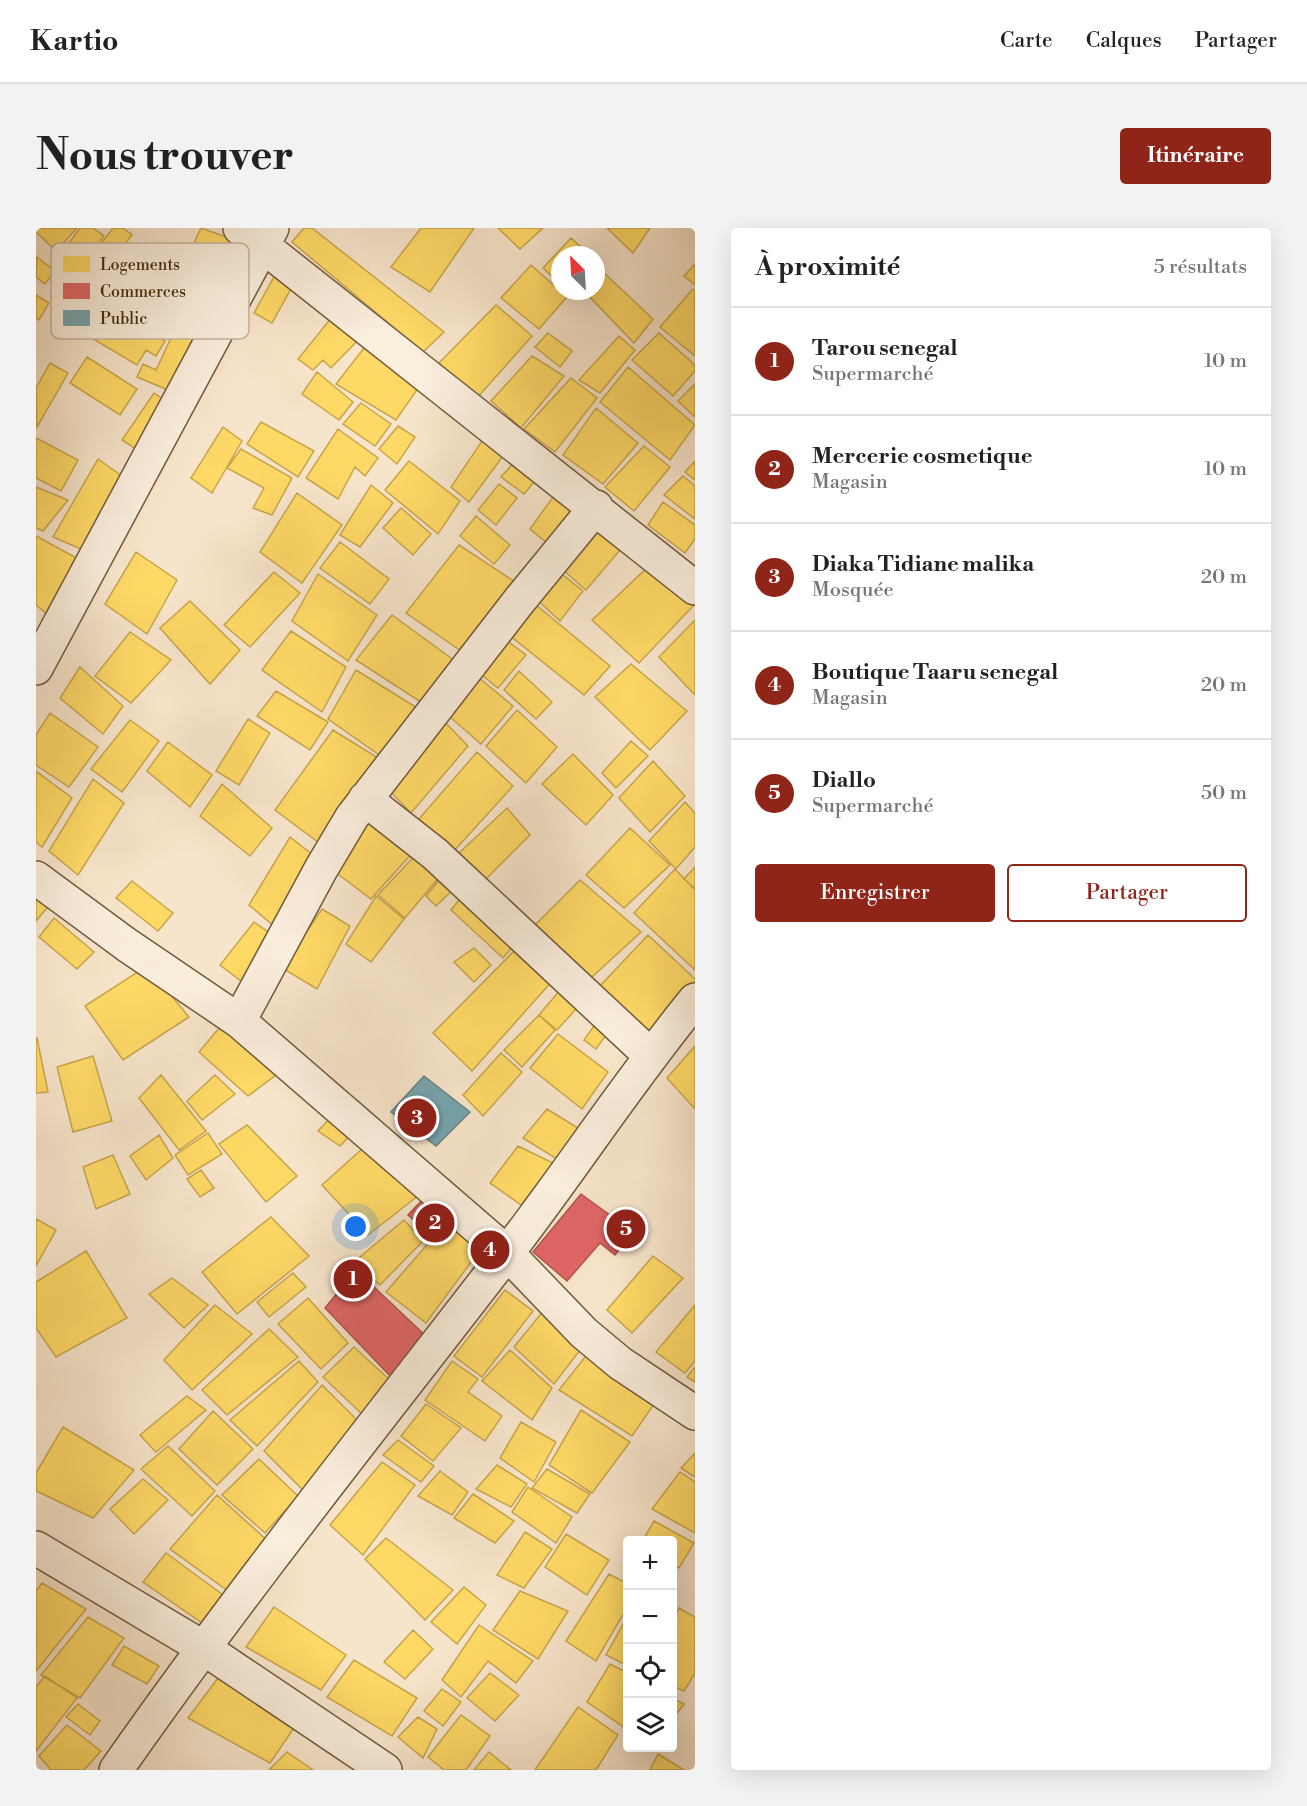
<!DOCTYPE html>
<html lang="fr">
<meta charset="utf-8">
<style>
body{margin:0;font-family:"Libre Bodoni",serif;background:#f2f2f2;color:#222}
.controls{position:absolute;right:18px;bottom:18px;display:grid;overflow:hidden;border-radius:6px;box-shadow:0 6px 24px #0002}
.controls button{width:54px;height:54px;display:grid;place-items:center;padding:0;border:0;border-bottom:2px solid #e0e0e0;background:#fff;color:#222;font:30px sans-serif}
.compass{position:absolute;left:515px;top:18px;width:54px;height:54px;border-radius:50%;background:#fff;box-shadow:0 6px 24px #0002;rotate:336deg}
.you{position:absolute;left:320px;top:999px;width:21px;height:21px;margin:-15px;border:4px solid #fff;border-radius:50%;background:#1a73e8;box-shadow:0 0 0 9px #1a73e833}
.badge{display:grid;place-items:center;width:39px;height:39px;border-radius:50%;background:#8f2418;color:#fff;font-size:20px;font-weight:700}
.pin{position:absolute;translate:-50% -50%;border:3px solid #fff;box-shadow:0 2px 6px #0006}
.list{margin:0;padding:0;list-style:none}
h2{display:flex;justify-content:space-between;align-items:center;height:78px;margin:0;padding:0 24px;font-size:26px}
h2 small{font-size:20px;font-weight:400;color:#767676}
.list li{display:grid;grid-template-columns:39px 1fr auto;gap:18px;align-items:center;box-sizing:border-box;height:108px;padding:0 24px;border-top:2px solid #e0e0e0}
.list b{display:block;font-size:22px;white-space:nowrap}
.list p{margin:0;font-size:20px;white-space:nowrap;color:#767676}
.list em{font-size:20px;font-style:normal;color:#767676}
.actions{display:flex;gap:12px;padding:18px 24px}
.actions a{flex:1;padding:14px 0;border:2px solid #8f2418;border-radius:6px;text-align:center;font-size:21px;color:#8f2418}
.actions .main{background:#8f2418;color:#fff}
.icon{flex:none;width:33px;height:33px;fill:none;stroke:currentColor;stroke-width:2;stroke-linecap:round;stroke-linejoin:round}
.map{position:relative;flex:none;width:659px;height:1542px;overflow:hidden;border-radius:6px}
header{display:flex;align-items:center;gap:36px;box-sizing:border-box;height:84px;padding:0 30px;background:#fff;border-bottom:2px solid #e0e0e0}
header strong{font-size:28px}
nav{display:flex;gap:33px;margin-inline-start:auto;font-size:21px}
.intro{display:flex;align-items:center;justify-content:space-between;box-sizing:border-box;height:144px;padding:0 36px}
h1{margin:0;font-size:42px}
.button{padding:15px 27px;border-radius:6px;background:#8f2418;color:#fff;font-size:21px;font-weight:700}
main{display:flex;gap:36px;padding:0 36px}
aside{flex:1;background:#fff;border-radius:6px;box-shadow:0 6px 24px #0002}
.map>svg:first-child{display:block}
.homes{fill:#ffd966;stroke:#c7a54b;stroke-width:1.5}
.shops{fill:#e06666;stroke:#b1554b;stroke-width:1.5}
.public{fill:#76a5af;stroke:#67817e;stroke-width:1.5}
.lines{fill:none;stroke-linecap:round;stroke-linejoin:round}
.minor-casing{stroke:#705a3c;stroke-width:36}
.minor{stroke:#faeedd;stroke-width:33}
.key{fill:#faeedd;stroke:#c3b49f;stroke-width:1.5}
.key-label{font-size:16px;fill:#432c0d}
</style>
<header>
<strong>Kartio</strong>
<nav><a>Carte</a><a>Calques</a><a>Partager</a></nav>
</header>
<div class="intro"><h1>Nous trouver</h1><a class="button">Itinéraire</a></div>
<main>
<div class="map">
<svg width="659" height="1542" viewBox="0 0 659 1542">
<rect width="100%" height="100%" fill="#f7e5cb"/>
<filter id="stains"><feTurbulence type="fractalNoise" baseFrequency=".00333" numOctaves="4"/><feColorMatrix values="0 0 0 0 .2 0 0 0 0 .09 0 0 0 0 .02 0 0 0 .5 -.17"/></filter>
<radialGradient id="worn" r=".72"><stop offset=".6" stop-color="#630" stop-opacity="0"/><stop offset="1" stop-color="#630" stop-opacity=".3"/></radialGradient>
<path class="homes" d="M 0,0 L 41,0 L 20,23 L 0,4 Z
M 44,0 L 57,0 L 68,8 L 46,37 L 27,23 Z
M 77,0 L 87,0 L 96,7 L 62,52 L 46,41 Z
M 165,0 L 199,12 L 167,73 L 135,63 Z
M 268,0 L 276,0 L 408,104 L 387,124 L 256,14 Z
M 385,0 L 438,0 L 394,64 L 355,39 Z
M 462,0 L 507,0 L 484,21 Z
M 571,0 L 614,0 L 597,25 Z
M 535,10 L 554,27 L 524,27 L 524,56 L 507,40 Z
M 1,29 L 19,43 L 9,56 L 0,49 Z
M 659,36 L 659,57 L 648,48 Z
M 495,37 L 531,69 L 503,101 L 465,70 Z
M 567,44 L 617,91 L 598,115 L 549,64 L 560,63 L 560,52 Z
M 239,47 L 257,57 L 236,95 L 218,85 Z
M 94,54 L 140,82 L 123,110 L 129,113 L 120,128 L 110,122 L 101,137 L 59,112 Z
M 657,61 L 659,63 L 659,128 L 624,99 Z
M 0,67 L 13,75 L 3,92 L 0,90 Z
M 460,77 L 496,108 L 441,170 L 403,135 Z
M 149,80 L 167,89 L 132,162 L 101,149 L 107,136 L 120,142 Z
M 296,89 L 324,110 L 295,140 L 287,132 L 277,142 L 262,131 Z
M 512,105 L 536,123 L 524,139 L 499,119 Z
M 623,105 L 659,137 L 659,143 L 637,168 L 596,132 Z
M 583,108 L 599,122 L 564,165 L 543,152 Z
M 328,120 L 383,159 L 360,192 L 300,156 Z
M 496,128 L 528,148 L 485,200 L 455,173 Z
M 51,129 L 101,161 L 84,187 L 34,155 Z
M 14,135 L 32,145 L 1,199 L 0,160 Z
M 592,139 L 659,197 L 634,232 L 564,174 Z
M 281,144 L 317,174 L 303,192 L 266,166 Z
M 535,150 L 561,170 L 519,224 L 488,201 Z
M 659,156 L 659,189 L 642,173 Z
M 118,165 L 137,178 L 106,225 L 86,212 Z
M 325,175 L 355,196 L 339,218 L 307,196 Z
M 560,180 L 602,215 L 567,256 L 527,227 Z
M 225,194 L 278,223 L 262,249 L 211,216 Z
M 362,198 L 379,209 L 361,236 L 343,221 Z
M 187,199 L 206,213 L 176,265 L 155,250 Z
M 302,201 L 342,230 L 329,248 L 319,239 L 302,271 L 270,250 Z
M 450,207 L 470,224 L 433,274 L 415,259 Z
M 0,210 L 42,232 L 25,263 L 0,250 Z
M 608,218 L 634,239 L 598,283 L 569,259 Z
M 205,221 L 256,250 L 236,287 L 217,280 L 228,260 L 191,240 Z
M 482,230 L 505,246 L 488,266 L 465,249 Z
M 62,231 L 90,251 L 47,322 L 17,309 Z
M 373,233 L 424,273 L 402,306 L 349,262 Z
M 659,233 L 659,252 L 649,244 Z
M 647,248 L 659,258 L 659,291 L 628,267 Z
M 463,256 L 481,270 L 460,297 L 442,282 Z
M 335,257 L 357,275 L 324,319 L 304,307 Z
M 0,259 L 32,272 L 7,303 L 0,300 Z
M 261,265 L 306,297 L 266,355 L 224,324 Z
M 520,265 L 551,288 L 522,324 L 494,301 Z
M 627,274 L 659,297 L 659,311 L 649,325 L 612,297 Z
M 365,280 L 395,306 L 377,327 L 347,300 Z
M 440,288 L 474,317 L 458,336 L 424,308 Z
M 557,288 L 590,315 L 550,362 L 519,335 Z
M 0,308 L 46,333 L 16,390 L 0,377 Z
M 304,314 L 353,351 L 334,376 L 284,340 Z
M 423,317 L 482,356 L 428,425 L 370,385 Z
M 100,324 L 141,352 L 111,406 L 69,376 Z
M 616,335 L 659,370 L 659,376 L 603,435 L 556,392 Z
M 517,339 L 547,363 L 524,393 L 495,366 Z
M 238,344 L 264,365 L 214,419 L 188,397 Z
M 282,346 L 341,387 L 312,433 L 256,393 Z
M 494,372 L 574,438 L 548,467 L 468,403 Z
M 154,373 L 204,422 L 174,456 L 124,400 Z
M 356,387 L 423,436 L 394,480 L 320,432 Z
M 659,392 L 659,467 L 623,429 Z
M 255,403 L 310,439 L 286,484 L 226,442 Z
M 94,404 L 135,432 L 95,475 L 59,448 Z
M 463,407 L 490,427 L 462,460 L 437,440 Z
M 595,436 L 651,483 L 614,522 L 559,469 Z
M 44,439 L 87,478 L 67,506 L 24,470 Z
M 320,442 L 386,483 L 349,531 L 292,491 Z
M 483,443 L 516,474 L 500,491 L 468,462 Z
M 436,444 L 477,478 L 445,516 L 405,481 Z
M 240,463 L 292,494 L 274,522 L 221,488 Z
M 481,482 L 521,519 L 490,555 L 450,518 Z
M 14,485 L 62,519 L 33,559 L 0,537 L 0,507 Z
M 401,486 L 432,518 L 375,585 L 349,558 Z
M 212,491 L 234,505 L 203,557 L 180,543 Z
M 94,492 L 123,513 L 86,564 L 55,541 Z
M 297,502 L 350,535 L 290,620 L 239,582 Z
M 595,513 L 612,528 L 580,560 L 566,545 Z
M 132,514 L 176,547 L 154,579 L 111,543 Z
M 441,524 L 477,558 L 417,624 L 383,591 Z
M 537,526 L 577,567 L 550,597 L 506,556 Z
M 617,533 L 649,568 L 614,604 L 583,570 Z
M 0,543 L 36,570 L 6,619 L 0,614 Z
M 57,551 L 88,575 L 42,647 L 13,623 Z
M 186,556 L 236,600 L 214,628 L 164,588 Z
M 649,574 L 659,585 L 659,619 L 640,641 L 613,613 Z
M 471,580 L 494,607 L 450,651 L 422,626 Z
M 333,582 L 378,623 L 335,671 L 298,643 Z
M 594,600 L 634,637 L 588,680 L 550,647 Z
M 254,609 L 286,634 L 244,703 L 213,677 Z
M 387,619 L 410,641 L 369,690 L 342,667 Z
M 659,639 L 659,661 L 648,651 Z
M 639,641 L 659,662 L 659,742 L 598,685 Z
M 409,645 L 421,658 L 400,678 L 390,668 Z
M 0,652 L 22,667 L 0,693 Z
M 544,652 L 605,704 L 555,750 L 497,699 Z
M 96,653 L 137,685 L 122,703 L 80,670 Z
M 431,662 L 484,710 L 467,730 L 415,682 Z
M 340,668 L 368,691 L 335,734 L 310,716 Z
M 286,681 L 314,698 L 281,761 L 246,740 Z
M 18,690 L 58,724 L 41,741 L 3,709 Z
M 218,694 L 247,714 L 214,760 L 184,737 Z
M 612,707 L 659,751 L 659,757 L 619,809 L 563,759 Z
M 484,717 L 518,751 L 436,843 L 397,805 Z
M 438,720 L 455,737 L 438,754 L 418,734 Z
M 111,738 L 153,789 L 87,832 L 49,778 Z
M 531,754 L 549,771 L 521,802 L 503,787 Z
M 503,787 L 519,802 L 486,839 L 468,822 Z
M 189,793 L 248,841 L 212,868 L 163,824 Z
M 558,798 L 570,807 L 560,821 L 548,812 Z
M 522,806 L 572,844 L 546,881 L 494,840 Z
M 1,810 L 12,864 L 0,865 L 0,811 Z
M 659,818 L 659,881 L 631,850 Z
M 465,825 L 486,844 L 447,888 L 427,867 Z
M 57,828 L 76,893 L 37,904 L 21,839 Z
M 125,847 L 170,903 L 143,922 L 103,870 Z
M 179,847 L 199,866 L 166,892 L 151,873 Z
M 511,881 L 545,902 L 521,931 L 487,910 Z
M 300,884 L 321,900 L 304,918 L 282,903 Z
M 211,897 L 261,948 L 230,974 L 183,916 Z
M 172,905 L 186,926 L 152,947 L 139,927 Z
M 123,907 L 137,930 L 110,952 L 94,928 Z
M 336,912 L 387,964 L 332,1007 L 286,957 Z
M 482,918 L 517,935 L 485,977 L 454,955 Z
M 77,927 L 94,966 L 60,981 L 47,939 Z
M 165,942 L 178,960 L 164,969 L 151,951 Z
M 235,989 L 273,1028 L 201,1086 L 166,1044 Z
M 415,989 L 449,1015 L 390,1095 L 350,1064 Z
M 0,991 L 20,1002 L 0,1038 Z
M 368,992 L 387,1013 L 344,1057 L 318,1034 Z
M 50,1023 L 91,1090 L 20,1129 L 0,1100 L 0,1054 Z
M 617,1028 L 647,1050 L 596,1105 L 571,1082 Z
M 257,1045 L 270,1059 L 233,1089 L 221,1074 Z
M 136,1050 L 172,1077 L 148,1100 L 113,1066 Z
M 469,1062 L 497,1083 L 446,1149 L 418,1128 Z
M 272,1070 L 312,1115 L 285,1141 L 242,1096 Z
M 179,1077 L 216,1106 L 156,1162 L 128,1132 Z
M 512,1077 L 551,1113 L 518,1156 L 478,1119 Z
M 659,1077 L 659,1133 L 649,1145 L 620,1124 Z
M 233,1101 L 262,1129 L 191,1187 L 166,1162 Z
M 318,1119 L 356,1154 L 326,1186 L 287,1149 Z
M 557,1119 L 623,1169 L 596,1208 L 523,1162 Z
M 474,1122 L 516,1160 L 496,1192 L 446,1153 Z
M 263,1133 L 282,1154 L 221,1218 L 194,1192 Z
M 416,1133 L 442,1151 L 432,1164 L 466,1188 L 449,1213 L 389,1172 Z
M 659,1139 L 659,1154 L 651,1149 Z
M 286,1157 L 322,1193 L 269,1264 L 228,1223 Z
M 151,1168 L 170,1182 L 120,1224 L 104,1207 Z
M 390,1176 L 425,1200 L 397,1233 L 365,1208 Z
M 545,1182 L 594,1214 L 556,1265 L 513,1237 Z
M 177,1183 L 217,1221 L 181,1257 L 143,1221 Z
M 485,1194 L 520,1214 L 498,1254 L 464,1230 Z
M 27,1199 L 98,1242 L 57,1290 L 0,1263 L 0,1245 Z
M 362,1212 L 398,1238 L 385,1254 L 347,1227 Z
M 132,1218 L 179,1263 L 156,1288 L 105,1241 Z
M 659,1225 L 659,1249 L 645,1240 Z
M 223,1231 L 262,1268 L 229,1305 L 186,1267 Z
M 346,1234 L 379,1257 L 327,1327 L 294,1297 Z
M 461,1237 L 491,1256 L 475,1279 L 440,1261 Z
M 511,1241 L 554,1266 L 541,1285 L 496,1260 Z
M 404,1243 L 432,1264 L 416,1287 L 382,1268 Z
M 644,1244 L 659,1254 L 659,1305 L 616,1281 Z
M 107,1251 L 132,1272 L 98,1306 L 74,1281 Z
M 492,1259 L 536,1289 L 520,1315 L 476,1284 Z
M 437,1266 L 478,1293 L 459,1315 L 418,1290 Z
M 181,1267 L 232,1313 L 192,1363 L 134,1321 Z
M 618,1293 L 658,1315 L 643,1340 L 636,1336 L 636,1312 L 607,1312 Z
M 489,1304 L 516,1321 L 488,1360 L 461,1347 Z
M 530,1306 L 573,1332 L 551,1367 L 509,1339 Z
M 350,1310 L 417,1362 L 389,1392 L 329,1331 Z
M 130,1325 L 187,1367 L 166,1395 L 107,1354 Z
M 573,1346 L 592,1356 L 592,1378 L 560,1433 L 530,1413 Z
M 6,1355 L 50,1381 L 0,1443 L 0,1363 Z
M 428,1359 L 450,1377 L 421,1416 L 395,1394 Z
M 484,1363 L 532,1383 L 502,1431 L 457,1402 Z
M 238,1379 L 310,1427 L 285,1462 L 210,1419 Z
M 643,1380 L 659,1389 L 659,1445 L 648,1463 L 636,1458 L 636,1392 Z
M 592,1387 L 592,1438 L 570,1427 Z
M 52,1389 L 88,1410 L 44,1470 L 5,1447 Z
M 443,1397 L 497,1433 L 480,1455 L 452,1433 L 425,1469 L 406,1452 Z
M 377,1402 L 397,1421 L 369,1451 L 348,1434 Z
M 88,1418 L 123,1438 L 111,1456 L 76,1437 Z
M 318,1432 L 381,1470 L 356,1508 L 291,1469 Z
M 574,1436 L 592,1445 L 592,1502 L 551,1474 Z
M 454,1445 L 483,1467 L 459,1493 L 431,1470 Z
M 9,1448 L 41,1470 L 0,1523 L 0,1459 Z
M 182,1450 L 260,1497 L 234,1535 L 152,1490 Z
M 406,1461 L 425,1474 L 407,1498 L 388,1483 Z
M 636,1470 L 648,1476 L 636,1492 Z
M 42,1476 L 64,1493 L 54,1507 L 30,1489 Z
M 542,1479 L 582,1507 L 560,1542 L 499,1542 Z
M 425,1487 L 454,1508 L 430,1542 L 408,1542 L 392,1529 Z
M 382,1489 L 401,1501 L 387,1530 L 362,1509 Z
M 31,1497 L 65,1523 L 48,1542 L 15,1542 L 3,1528 Z
M 251,1524 L 277,1542 L 233,1542 Z
M 453,1524 L 475,1542 L 438,1542 Z
M 622,1526 L 648,1542 L 614,1542 Z"/>
<path class="shops" d="M 392,966 L 416,985 L 395,1007 L 372,987 Z
M 545,966 L 597,1004 L 579,1027 L 564,1015 L 531,1053 L 497,1024 Z
M 320,1042 L 393,1111 L 355,1149 L 289,1080 Z"/>
<path class="public" d="M 388,848 L 434,884 L 400,918 L 355,884 Z"/>
<g class="lines">
<defs>
<path id="minor" d="M 204,0 L 659,360
M 0,440 L 236,0
M 329,571 L 399,626 L 614,827
M 0,650 L 91,717 L 203,793 L 471,1025 L 548,1105 L 584,1135 L 659,1185
M 203,793 L 285,641 L 316,589 L 483,373 L 560,279
M 0,1320 L 166,1419 L 349,1542
M 80,1542 C 203,1366 337,1199 468,1029 C 534,944 591,855 659,772"/>
</defs>
<use href="#minor" class="minor-casing"/>
<use href="#minor" class="minor"/>
</g>
<rect x="15" y="15" width="198" height="96" rx="9" class="key"/>
<rect x="27" y="28" width="27" height="16" fill="#ffd966"/>
<rect x="27" y="55" width="27" height="16" fill="#e06666"/>
<rect x="27" y="82" width="27" height="16" fill="#76a5af"/>
<g class="key-label">
<text x="64" y="42">Logements</text>
<text x="64" y="69">Commerces</text>
<text x="64" y="96">Public</text>
</g>
<rect width="100%" height="100%" filter="url(#stains)"/>
<rect width="100%" height="100%" fill="url(#worn)"/>
</svg>
<div class="controls">
<button>+</button>
<button>−</button>
<button><svg class="icon" aria-label="locate" viewBox="0 0 24 24"><circle cx="12" cy="12" r="6"/><path d="M12 2v4M12 18v4M2 12h4M18 12h4"/></svg></button>
<button><svg class="icon" aria-label="layers" viewBox="0 0 24 24"><path d="M12 4l9 5-9 5-9-5zM3 14l9 5 9-5"/></svg></button>
</div>
<svg class="compass" viewBox="-18 -18 36 36"><path d="M0-13l5 13h-10z" fill="#e53935"/><path d="M0 13l5-13h-10z" fill="#767676"/></svg>
<div class="you"></div>
<div class="pin badge" style="left:317px;top:1051px">1</div>
<div class="pin badge" style="left:399px;top:995px">2</div>
<div class="pin badge" style="left:381px;top:890px">3</div>
<div class="pin badge" style="left:454px;top:1022px">4</div>
<div class="pin badge" style="left:590px;top:1001px">5</div>
</div>
<aside>
<h2>À proximité<small>5 résultats</small></h2>
<ul class="list">
<li><span class="badge">1</span><div><b>Tarou senegal</b><p>Supermarché</p></div><em>10 m</em></li>
<li><span class="badge">2</span><div><b>Mercerie cosmetique</b><p>Magasin</p></div><em>10 m</em></li>
<li><span class="badge">3</span><div><b>Diaka Tidiane malika</b><p>Mosquée</p></div><em>20 m</em></li>
<li><span class="badge">4</span><div><b>Boutique Taaru senegal</b><p>Magasin</p></div><em>20 m</em></li>
<li><span class="badge">5</span><div><b>Diallo</b><p>Supermarché</p></div><em>50 m</em></li>
</ul>
<div class="actions"><a class="main">Enregistrer</a><a>Partager</a></div>
</aside>
</main>
